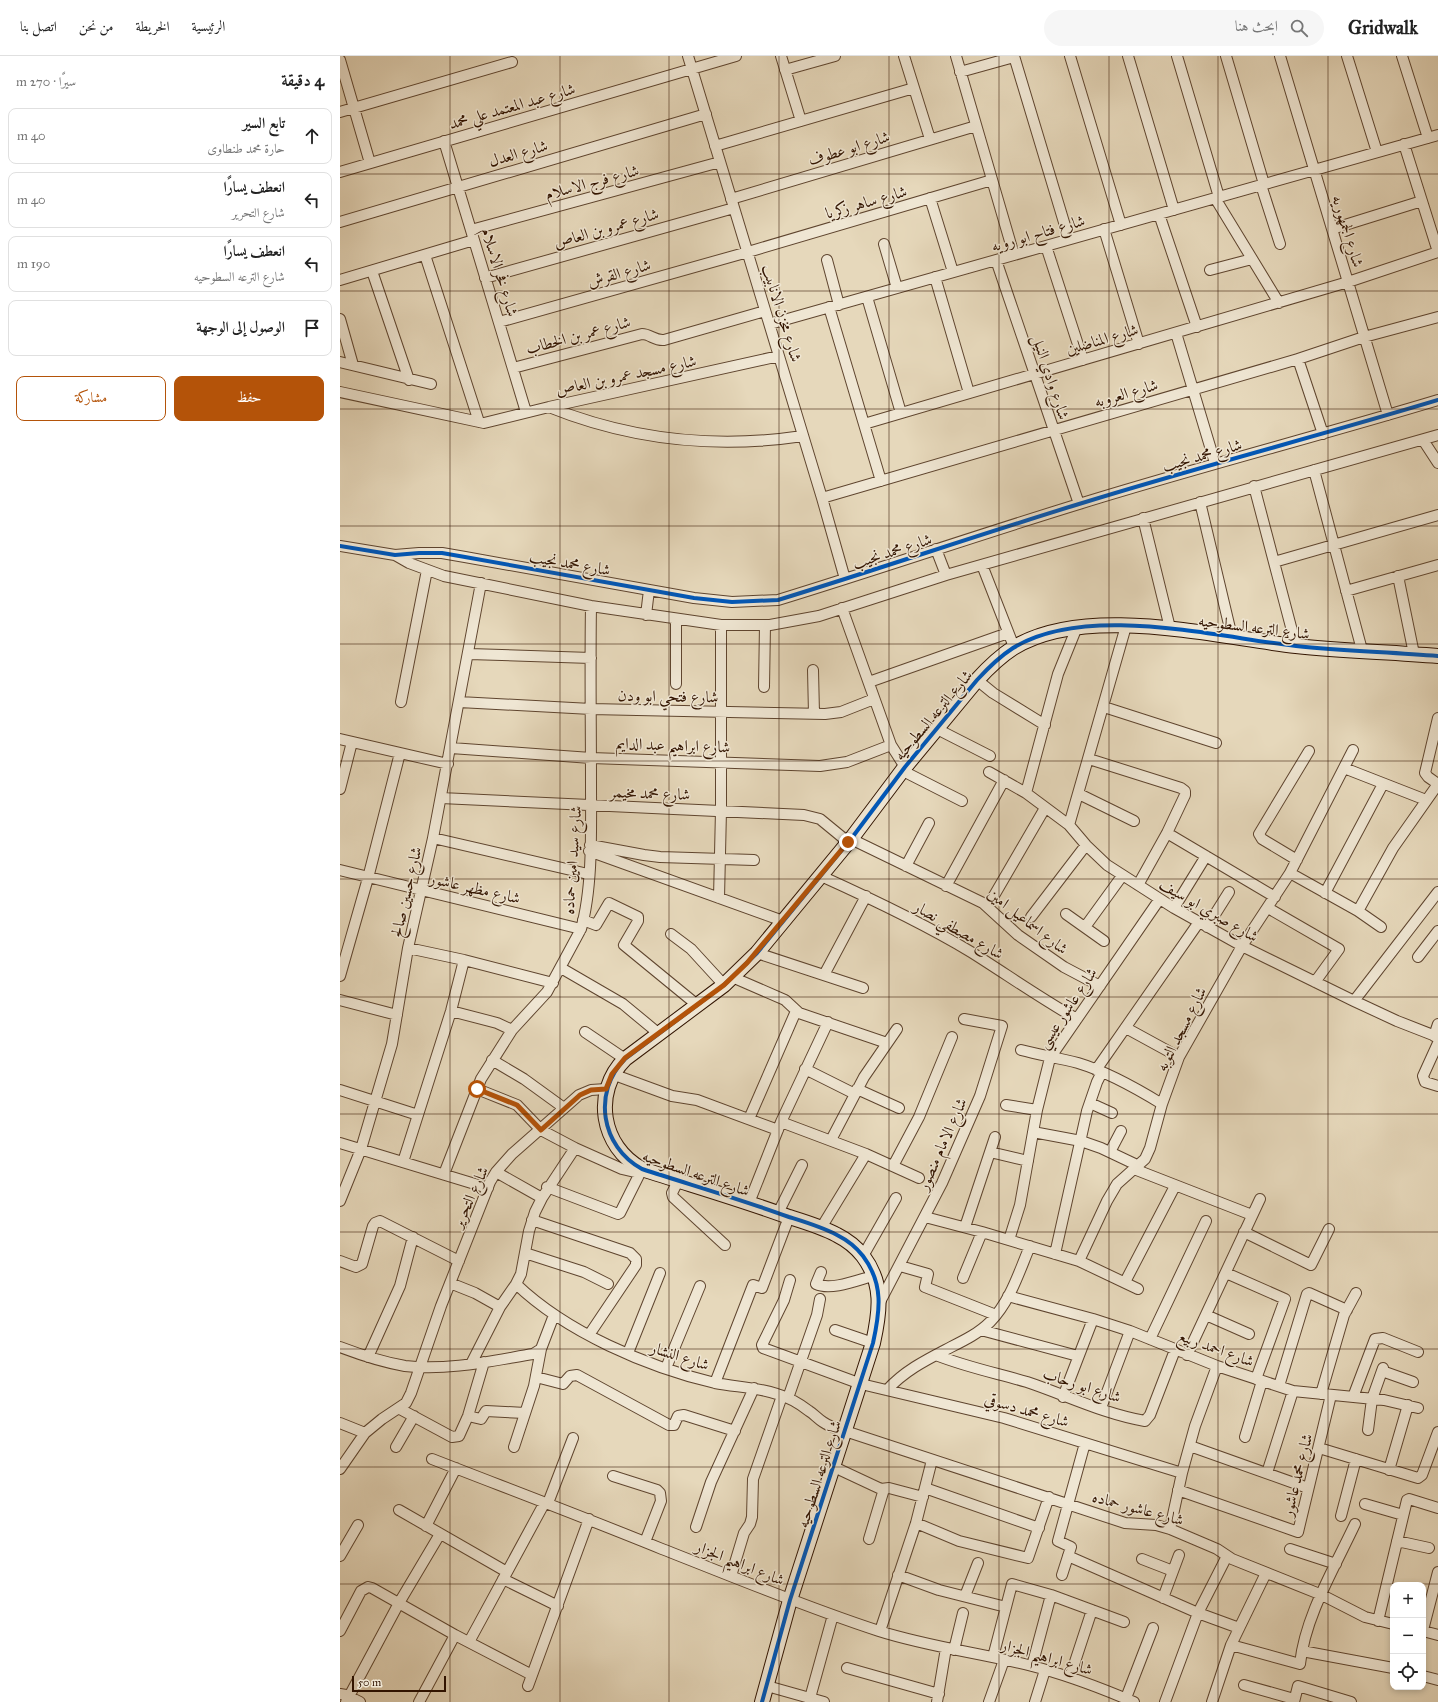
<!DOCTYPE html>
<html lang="ar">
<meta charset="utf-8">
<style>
body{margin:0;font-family:"IM FELL Great Primer",Amiri,serif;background:#f6f6f6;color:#222;direction:rtl}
.controls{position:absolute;right:12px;bottom:12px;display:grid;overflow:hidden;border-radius:8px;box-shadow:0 2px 6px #0003}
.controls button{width:36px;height:36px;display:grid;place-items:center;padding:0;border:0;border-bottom:1px solid #e0e0e0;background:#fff;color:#222;font:20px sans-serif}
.scale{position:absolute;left:12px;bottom:10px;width:94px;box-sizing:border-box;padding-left:4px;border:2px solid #321400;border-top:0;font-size:11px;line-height:14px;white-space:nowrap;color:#321400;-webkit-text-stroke:3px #efe6d3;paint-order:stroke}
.stop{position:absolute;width:12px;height:12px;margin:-9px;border:3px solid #b45309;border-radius:50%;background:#fff}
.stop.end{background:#b45309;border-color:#fff;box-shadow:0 1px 4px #0008}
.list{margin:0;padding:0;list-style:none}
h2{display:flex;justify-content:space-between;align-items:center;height:52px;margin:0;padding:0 16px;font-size:17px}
h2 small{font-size:13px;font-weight:400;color:#767676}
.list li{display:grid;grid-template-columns:26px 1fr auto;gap:12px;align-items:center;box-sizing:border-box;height:56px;margin:0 8px 8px;padding:0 8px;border:1px solid #e0e0e0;border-radius:8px}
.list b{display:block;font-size:15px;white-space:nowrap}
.list p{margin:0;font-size:13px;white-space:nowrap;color:#767676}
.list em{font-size:13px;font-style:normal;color:#767676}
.actions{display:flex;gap:8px;padding:12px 16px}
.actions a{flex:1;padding:9px 0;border:1px solid #b45309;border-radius:8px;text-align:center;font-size:14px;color:#b45309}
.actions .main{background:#b45309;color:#fff}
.icon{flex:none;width:22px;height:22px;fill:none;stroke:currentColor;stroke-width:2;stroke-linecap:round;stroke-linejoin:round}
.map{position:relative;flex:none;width:1098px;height:1646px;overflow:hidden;direction:ltr}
header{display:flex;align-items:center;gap:24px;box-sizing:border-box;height:56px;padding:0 20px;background:#fff;border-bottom:1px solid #e0e0e0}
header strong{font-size:19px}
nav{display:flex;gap:22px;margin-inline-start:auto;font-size:14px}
.search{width:280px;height:36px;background:#f6f6f6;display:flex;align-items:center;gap:10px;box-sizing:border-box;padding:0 14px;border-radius:22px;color:#767676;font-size:15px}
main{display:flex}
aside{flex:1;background:#fff}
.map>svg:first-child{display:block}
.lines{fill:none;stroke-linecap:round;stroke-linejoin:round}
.street-casing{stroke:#5f452f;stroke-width:12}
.secondary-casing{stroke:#321400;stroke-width:16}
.street{stroke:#efe6d3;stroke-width:10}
.secondary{stroke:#efe6d3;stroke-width:14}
.cycleway-casing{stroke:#efe6d3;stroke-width:6}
.cycleway{stroke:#0057b8;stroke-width:4}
.route{stroke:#b45309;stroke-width:5}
.grid{fill:none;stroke:#321400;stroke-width:1;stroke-opacity:0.55}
.labels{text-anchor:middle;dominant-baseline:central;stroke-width:3;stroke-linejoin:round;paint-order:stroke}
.street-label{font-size:16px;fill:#321400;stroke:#efe6d3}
</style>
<header>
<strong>Gridwalk</strong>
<div class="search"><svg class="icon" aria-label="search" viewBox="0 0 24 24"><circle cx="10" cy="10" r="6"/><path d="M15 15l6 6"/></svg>ابحث هنا</div>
<nav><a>الرئيسية</a><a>الخريطة</a><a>من نحن</a><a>اتصل بنا</a></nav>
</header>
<main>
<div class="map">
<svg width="1098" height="1646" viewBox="0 0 1098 1646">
<rect width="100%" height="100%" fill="#e6d8bb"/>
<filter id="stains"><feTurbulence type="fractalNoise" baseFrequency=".005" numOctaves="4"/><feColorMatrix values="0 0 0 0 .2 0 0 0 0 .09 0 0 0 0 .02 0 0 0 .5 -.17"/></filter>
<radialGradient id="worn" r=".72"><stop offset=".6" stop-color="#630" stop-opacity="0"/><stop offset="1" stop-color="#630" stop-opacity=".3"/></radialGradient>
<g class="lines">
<defs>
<path id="street" d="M 348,0 L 482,442 L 505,523
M 441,0 L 461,65
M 564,0 L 590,83
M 616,0 L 674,199
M 674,0 L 729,183
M 730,0 L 781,169
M 788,0 L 834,154
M 837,0 L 879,141
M 886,0 L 924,128
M 940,0 L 1048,359
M 1007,0 L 1037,96
M 1062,0 L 1088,82
M 0,4 L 30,107
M 445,14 L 495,0
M 620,16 L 674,1
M 0,56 L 172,6
M 104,85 L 186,356
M 1064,88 L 1098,196
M 375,90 L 574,32
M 0,116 L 396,0
M 921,129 L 940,188
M 590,142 L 613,216
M 875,142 L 939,247
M 391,143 L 636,70
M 819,158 L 857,271
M 0,166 L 366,58
M 764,173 L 799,288
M 992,173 L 1082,145
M 131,174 L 380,106
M 544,188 L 557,232
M 706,190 L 743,304
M 85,199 L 139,366
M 487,204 L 499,249
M 656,204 L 739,448
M 870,214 L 912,203
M 32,215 L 69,324
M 595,221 L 629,337
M 145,222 L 394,152
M 0,224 L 134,184
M 527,241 L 561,357
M 489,251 L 541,425
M 0,263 L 13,309
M 159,266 L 408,196 L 652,124
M 430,268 L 1098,79
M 836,277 L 875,407
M 958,303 L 983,378
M 0,306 L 91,328
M 173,312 L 302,278 C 310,278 315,285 324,284 L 425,255
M 0,336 L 144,367 L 209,351 L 439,300
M 209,351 C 291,384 376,393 463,380
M 524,368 L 1008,226 L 1098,196
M 1083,384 L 1098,407
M 974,414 L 1022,594
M 914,430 L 956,590
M 482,442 L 958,303 L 1024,281 L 1098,261
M 860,446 L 892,581
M 803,462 L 830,572
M 0,490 L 55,499 L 79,497 L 102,497 L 125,501 L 354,542 L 392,546 L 438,544 C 539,513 638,479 739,448 C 858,411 979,380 1098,344
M 596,493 L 606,519
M 55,499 L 69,507 L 104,520 L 251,550 L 381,569 L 430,569 L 479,560 L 606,519 L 1098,379
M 934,506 L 1098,459
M 642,509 L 674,591
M 1058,520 L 1074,598
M 1006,535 L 1098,509
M 502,552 L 551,689 L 565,711
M 306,559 L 309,534
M 129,598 L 251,602
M 473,614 L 474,658
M 637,624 L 653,637 L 705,669
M 529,626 L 668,577
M 336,628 L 336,563
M 424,631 L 425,569
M 61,646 L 87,514
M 119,646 L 251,653 L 485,658 L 501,656 L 534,643
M 764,651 L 876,687
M 1098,662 L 1085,717 L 1088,721 L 1098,728
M 597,673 L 650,700
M 0,683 L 108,708
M 111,692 L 251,702 L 480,710 L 507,706 L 551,689
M 749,703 L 841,732 L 845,735 L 845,739 L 827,777 L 798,829
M 1004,712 L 1086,744
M 563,715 L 622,745
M 649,716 L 686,737 L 729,769 L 746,789 L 767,809 L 834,852 L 902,890 L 1014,945 L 1057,965 L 1098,981
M 0,733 L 12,686
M 686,737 L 718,618 L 737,571
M 739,738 L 794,765
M 101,742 L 464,759 L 480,763 L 508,786
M 729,769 L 786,570
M 827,777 L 935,841
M 93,782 L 248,818
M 511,783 L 643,847 L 678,879 L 724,911 L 760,930
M 250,789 L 304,799 L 320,801 L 414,804
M 249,795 L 443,865
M 957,804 L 922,783 L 919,778 L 969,695
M 566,810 L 589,767
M 0,814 L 241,873
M 950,817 L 1018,855 L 1041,871
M 481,820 C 532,843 583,867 631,896 C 666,918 700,942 737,963
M 606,830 L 664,724
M 985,837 L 1043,728
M 379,842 L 381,754 L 381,569
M 648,850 L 705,752
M 834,852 L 866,800
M 928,852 L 999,893 L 975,926
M 1018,855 L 1053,792 L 1098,728
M 726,858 L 764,885
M 691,861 L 746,789
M 243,864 L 256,869 L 269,847 L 298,861 L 298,865 L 284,889 L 356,948
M 745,871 L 782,820
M 867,871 L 889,836
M 331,878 L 351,893 L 384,929
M 68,892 L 124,904 L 213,927
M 417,897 L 523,932
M 1078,901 L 1098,875
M 221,912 L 283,948 L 318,977
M 484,919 L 526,840
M 0,920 L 28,822 L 60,697
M 392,921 L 445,944 L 459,957 L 547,987
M 0,944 L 57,959
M 1014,945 L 1098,836
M 111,955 L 157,967 L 172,974
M 786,972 L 839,1001
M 245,976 L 285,1003
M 1094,980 L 1098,968
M 1098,987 L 1083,1020 L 1085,1026 L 1098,1030
M 681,994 C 700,999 719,1002 738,1007 C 768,1016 796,1032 822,1048
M 152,1004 L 184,1023 L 224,1052
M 465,1013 L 515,1038
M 756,1014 L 859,866
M 272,1018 L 332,1040 L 357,1044 L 438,1074
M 137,1033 L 177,1049 L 201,1074 L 235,1092 L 282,1113 L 299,1117
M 517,1033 L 559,1052
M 0,1034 L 78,1059
M 750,1047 L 772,1057
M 666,1049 L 697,1054
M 409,1063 L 456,955
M 441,1066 L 526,1098 L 579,1122
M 693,1076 L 741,1085 L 761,1092 L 799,1110
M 491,1084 L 524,1021 L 557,973
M 0,1087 L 148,1132
M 650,1096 L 688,1105
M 770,1096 L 781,1075
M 63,1106 L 111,955 L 124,904
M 553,1110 L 579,1061 L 612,981
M 794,1113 L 912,1159
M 156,1116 L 202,1142
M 104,1118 L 141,1023 L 172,974 L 207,936 L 241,873 C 253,831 251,772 251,728 C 251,669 250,609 251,550
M 338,1125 L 332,1137 L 333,1141 L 385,1189
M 207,1131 L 278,1158 L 280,1157 L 302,1113
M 0,1145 L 21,1093 L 52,988 L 68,892 L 93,782 L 141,527
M 409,1147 L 441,1066 L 488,966
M 438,1157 L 462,1109
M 585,1161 L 642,1176 L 739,1205 L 798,1233
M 192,1164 L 290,1197 L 296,1203 L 296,1209 L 249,1279
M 625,1171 L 655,1081
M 481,1172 L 526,1098
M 904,1176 L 971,1209 L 989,1173
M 669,1184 L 680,1149 L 697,1054 L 710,1002 L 819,844
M 185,1197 L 244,1216 L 268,1228
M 715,1198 L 747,1055 L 757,1026 L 762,1016
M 523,1200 L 556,1142
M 0,1205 L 16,1211 L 22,1208 L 33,1170 L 35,1167 L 40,1165 L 119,1205
M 739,1205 L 767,1145 L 777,1128 L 805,1103 L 810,1092 L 822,1048 L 839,1001 L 902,890 L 950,817 L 1013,694
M 560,1210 L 588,1218 L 585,1231 L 656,1259
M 481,1216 L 476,1228 C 491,1235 518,1224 533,1220
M 886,1217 L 945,1243 L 916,1323
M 623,1222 L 642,1176
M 450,1224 L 444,1244 L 422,1289 L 423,1292 L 521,1328 L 664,1362 L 842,1417
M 785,1226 L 835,1130
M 110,1227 L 135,1237 L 160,1251
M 176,1228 C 226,1276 307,1311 375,1327 C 395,1331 417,1331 437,1338 C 448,1341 460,1348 469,1355 C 474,1358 478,1363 483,1366 C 490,1371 498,1373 505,1375 L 785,1467 L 816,1469 L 830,1473 L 877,1493 L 892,1503 L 982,1539 L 1025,1561 L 1053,1568
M 668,1240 L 753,1263 L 790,1275 L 877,1310 L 953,1335 L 1044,1344 L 1078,1352
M 540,1246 L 602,1127 L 640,1040 L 662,970 L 624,963
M 866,1259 L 909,1278
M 495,1274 L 533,1287
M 641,1274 L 738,1300
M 810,1283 L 866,1165
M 0,1291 C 21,1299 42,1306 65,1310 C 107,1315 151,1305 193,1298 L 201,1293
M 288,1297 L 320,1217
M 596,1299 C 626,1311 656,1317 687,1326 C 726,1339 764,1358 805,1365 L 810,1359 L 835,1294
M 847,1299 L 920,1143
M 28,1301 L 60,1230 L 73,1181
M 131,1308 L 160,1251 L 176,1228 L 181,1218 L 189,1175 L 195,1156 L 202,1142 L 235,1092
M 326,1312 L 360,1230
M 1042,1315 L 1073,1326
M 196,1321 L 223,1328 L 230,1320 L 237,1319 L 329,1369 L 334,1369 L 338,1360 L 344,1359 L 395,1375
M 375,1327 L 413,1229 L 422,1232 L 449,1161
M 939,1330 L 967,1238 L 969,1237 L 1007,1254
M 547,1334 C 565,1314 588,1303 611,1291 C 625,1284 639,1277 650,1266 C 670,1246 679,1216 690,1190
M 981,1338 L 1004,1259 L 1016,1237
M 723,1341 L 753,1263
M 1013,1341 L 1035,1283 L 1043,1282 L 1078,1296
M 448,1342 L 477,1259 L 480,1243
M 761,1352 L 790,1275
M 60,1353 L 112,1381 L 119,1380 L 128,1360 L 144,1306
M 128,1360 L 141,1363 L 146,1355 L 185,1357
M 0,1367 L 25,1377
M 1028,1374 L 1032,1343 L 1043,1312
M 905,1381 L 922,1325
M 850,1390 L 968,1432
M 56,1391 L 74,1360
M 174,1391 L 194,1330 L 201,1293 L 214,1259
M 979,1392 L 1078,1422 L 1082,1419 L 1098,1376
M 92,1403 C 169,1433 246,1462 322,1493 C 394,1521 465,1551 539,1575 C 589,1591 641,1597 692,1610 C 727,1619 761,1632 794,1646
M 494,1411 L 541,1433 L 549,1432 L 583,1441
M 0,1413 L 25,1377 L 42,1363 L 66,1347 L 71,1337 L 101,1250 L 150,1126 L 156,1116 L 172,1098 L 239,1039 L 251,1034 L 266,1033
M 1049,1414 L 1068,1349
M 927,1417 L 953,1335
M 273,1420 L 317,1434 L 320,1437 L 321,1445 L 305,1486
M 585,1432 L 699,1472
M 838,1434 L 958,1476 L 991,1339
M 208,1447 L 233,1382
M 1025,1448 L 1063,1459
M 59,1454 L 167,1516
M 1001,1460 L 1016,1403
M 576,1467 L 619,1485 L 688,1502 L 709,1441
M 86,1470 L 116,1412
M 356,1471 L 371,1426 L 414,1332
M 830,1473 L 842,1417 L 855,1370 L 877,1310
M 529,1483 L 544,1433
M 1057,1485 L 1089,1492
M 950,1493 L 996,1508
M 0,1500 L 18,1469
M 728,1500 L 858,1557 L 899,1572
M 802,1503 L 833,1515
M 558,1519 L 599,1534 L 666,1551
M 722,1519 L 731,1491 L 718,1485 L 745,1387
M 391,1520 L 404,1477 L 410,1468 L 412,1461 L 413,1423 L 442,1340
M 163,1523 L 218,1550
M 625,1540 L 638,1507
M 823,1542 L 839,1499
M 1038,1565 L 1067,1444 L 1069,1443 L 1098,1452
M 1083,1574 L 1098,1516
M 0,1575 L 21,1535 L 28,1531 L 32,1532 L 115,1579 L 192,1619
M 540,1575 L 576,1467 L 592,1404
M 1083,1575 L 1098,1579
M 129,1586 L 205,1446
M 891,1589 L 960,1608 C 965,1560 995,1511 1015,1468
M 614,1594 L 623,1557
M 962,1595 L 1053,1612
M 653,1601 L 672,1528 L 711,1539 L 784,1566
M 692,1610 L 711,1539
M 507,1612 L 599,1638
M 1083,1620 L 1098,1624
M 730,1621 L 752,1554
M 904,1629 L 954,1643
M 188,1630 L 249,1463
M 427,1630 L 484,1646
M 0,1638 L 6,1639 L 20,1646
M 470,1642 L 493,1559
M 786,1642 L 813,1572
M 6,1646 L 59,1547 L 100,1478
M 79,1646 L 115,1579
M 597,1646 L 606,1592
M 649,1646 L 664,1604
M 695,1646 L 705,1614
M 825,1646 L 858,1557 L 887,1500
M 872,1646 L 891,1589 L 926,1517
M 954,1646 L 958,1630 L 1011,1646"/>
<path id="secondary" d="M 422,1646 L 450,1544 L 533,1287 C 540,1255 544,1228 523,1200 C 516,1191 507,1184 497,1179 C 482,1171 465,1166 449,1161 C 400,1143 351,1129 302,1113 C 261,1091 252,1036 285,1003 L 384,929 L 417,897 L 511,783 L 565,711 L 637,624 C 648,612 659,601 673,592 C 746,547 875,581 956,590 C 1003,595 1051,596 1098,600"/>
</defs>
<use href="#street" class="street-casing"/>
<use href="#secondary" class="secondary-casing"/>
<use href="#street" class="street"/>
<use href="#secondary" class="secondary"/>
<defs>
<path id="cycleway" d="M 0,490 L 55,499 L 79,497 L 102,497 L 125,501 L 354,542 L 392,546 L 438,544 C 539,513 638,479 739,448 C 858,411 979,380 1098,344
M 422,1646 L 450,1544 L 533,1287 C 540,1255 544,1228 523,1200 C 516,1191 507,1184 497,1179 C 482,1171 465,1166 449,1161 C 400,1143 351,1129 302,1113 C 261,1091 252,1036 285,1003 L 384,929 L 417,897 L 511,783 L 565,711 L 637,624 C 648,612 659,601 673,592 C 746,547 875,581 956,590 C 1003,595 1051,596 1098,600"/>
</defs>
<use href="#cycleway" class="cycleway-casing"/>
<use href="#cycleway" class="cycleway"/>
</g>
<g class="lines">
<path class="route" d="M 137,1033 L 177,1049 L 201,1074 L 240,1039 L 251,1034 L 266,1033 L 272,1018 L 285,1002 L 384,929 L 407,907 L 508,786"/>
</g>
<path class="grid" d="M 110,0 L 110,1646M 220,0 L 220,1646M 329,0 L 329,1646M 439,0 L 439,1646M 549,0 L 549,1646M 659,0 L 659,1646M 769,0 L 769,1646M 878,0 L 878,1646M 988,0 L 988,1646M 0,118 L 1098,118M 0,235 L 1098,235M 0,353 L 1098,353M 0,470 L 1098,470M 0,588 L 1098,588M 0,705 L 1098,705M 0,823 L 1098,823M 0,941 L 1098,941M 0,1058 L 1098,1058M 0,1176 L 1098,1176M 0,1293 L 1098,1293M 0,1411 L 1098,1411M 0,1528 L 1098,1528"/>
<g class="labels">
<g class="street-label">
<text transform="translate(172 50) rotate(-16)">شارع عبد المعتمد علي محمد</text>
<text transform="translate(509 92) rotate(-17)">شارع ابو عطوف</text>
<text transform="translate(178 97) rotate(-16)">شارع العدل</text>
<text transform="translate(252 126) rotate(-15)">شارع فرج الاسلام</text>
<text transform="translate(526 146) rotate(-16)">شارع ساهر زكريا</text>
<text transform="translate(266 172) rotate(-16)">شارع عمرو بن العاص</text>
<text transform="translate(1008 175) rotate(73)">شارع الجمهوريه</text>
<text transform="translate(698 177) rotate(-16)">شارع فتاح ابو رويه</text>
<text transform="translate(160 216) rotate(73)">شارع فخر الاسلام</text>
<text transform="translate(279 217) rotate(-16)">شارع القرش</text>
<text transform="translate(442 257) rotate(73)">شارع مخزن الانابيب</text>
<text transform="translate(238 279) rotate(-15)">شارع عمر بن الخطاب</text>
<text transform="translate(762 283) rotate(-16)">شارع المناضلين</text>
<text transform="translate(286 319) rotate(-12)">شارع مسجد عمرو بن العاص</text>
<text transform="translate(711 321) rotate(72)">شارع وادي النيل</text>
<text transform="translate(786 337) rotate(-16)">شارع العروبه</text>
<text transform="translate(862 399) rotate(-16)">شارع محمد نجيب</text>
<text transform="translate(552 495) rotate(-18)">شارع محمد نجيب</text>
<text transform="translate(230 507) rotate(10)">شارع محمد نجيب</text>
<text transform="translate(914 571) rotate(7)">شارع الترعه السطوحيه</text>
<text transform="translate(328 640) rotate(1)">شارع فتحي ابو ودن</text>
<text transform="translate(593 659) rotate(-50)">شارع الترعه السطوحيه</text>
<text transform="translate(333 689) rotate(2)">شارع ابراهيم عبد الدايم</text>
<text transform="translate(310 737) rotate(2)">شارع محمد مخيمر</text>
<text transform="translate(232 804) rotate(-86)">شارع سيد امين حماده</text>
<text transform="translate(135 832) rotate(13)">شارع مظهر عاشور</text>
<text transform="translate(66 836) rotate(-77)">شارع حسين صالح</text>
<text transform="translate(869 854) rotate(30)">شارع صبري ابو سيف</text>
<text transform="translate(688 865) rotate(38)">شارع اسماعيل امين</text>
<text transform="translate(619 874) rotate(30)">شارع مصطفي نصار</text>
<text transform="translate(727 952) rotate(-56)">شارع عاشور عيسي</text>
<text transform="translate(841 973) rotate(-63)">شارع مسجد التوبه</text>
<text transform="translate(602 1088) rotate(-66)">شارع الامام منصور</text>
<text transform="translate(356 1117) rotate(19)">شارع الترعه السطوحيه</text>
<text transform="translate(130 1141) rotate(-65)">شارع التحرير</text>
<text transform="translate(876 1292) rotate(20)">شارع احمد ربيع</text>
<text transform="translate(340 1300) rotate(18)">شارع النشار</text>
<text transform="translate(742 1329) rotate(18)">شارع ابو رحاب</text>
<text transform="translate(687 1354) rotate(16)">شارع محمد دسوقي</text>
<text transform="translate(479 1418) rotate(-72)">شارع الترعه السطوحيه</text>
<text transform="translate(957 1419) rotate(-76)">شارع محمد عاشور</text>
<text transform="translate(798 1452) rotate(15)">شارع عاشور حماده</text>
<text transform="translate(400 1507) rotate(22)">شارع ابراهيم الجزار</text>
<text transform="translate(707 1601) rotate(16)">شارع ابراهيم الجزار</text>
</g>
</g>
<rect width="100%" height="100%" filter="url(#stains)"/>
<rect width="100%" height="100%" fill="url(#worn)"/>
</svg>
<div class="controls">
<button>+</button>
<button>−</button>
<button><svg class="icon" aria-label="locate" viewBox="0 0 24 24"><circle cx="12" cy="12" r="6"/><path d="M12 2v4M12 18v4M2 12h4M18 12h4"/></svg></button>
</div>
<div class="scale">50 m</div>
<div class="stop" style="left:137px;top:1033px"></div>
<div class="stop end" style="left:508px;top:786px"></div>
</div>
<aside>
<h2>4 دقيقة<small>سيرًا · 270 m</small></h2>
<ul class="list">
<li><svg class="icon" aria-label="ahead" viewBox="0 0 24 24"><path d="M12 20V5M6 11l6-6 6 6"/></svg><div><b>تابع السير</b><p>حارة محمد طنطاوى</p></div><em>40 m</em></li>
<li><svg class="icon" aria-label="left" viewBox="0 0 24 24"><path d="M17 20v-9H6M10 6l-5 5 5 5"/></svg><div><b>انعطف يسارًا</b><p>شارع التحرير</p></div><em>40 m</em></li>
<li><svg class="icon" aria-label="left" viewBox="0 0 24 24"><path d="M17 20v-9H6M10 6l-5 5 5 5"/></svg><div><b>انعطف يسارًا</b><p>شارع الترعه السطوحيه</p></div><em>190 m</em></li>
<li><svg class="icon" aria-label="arrive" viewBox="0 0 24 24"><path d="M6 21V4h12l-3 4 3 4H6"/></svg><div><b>الوصول إلى الوجهة</b></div></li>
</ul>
<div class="actions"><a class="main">حفظ</a><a>مشاركة</a></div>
</aside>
</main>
